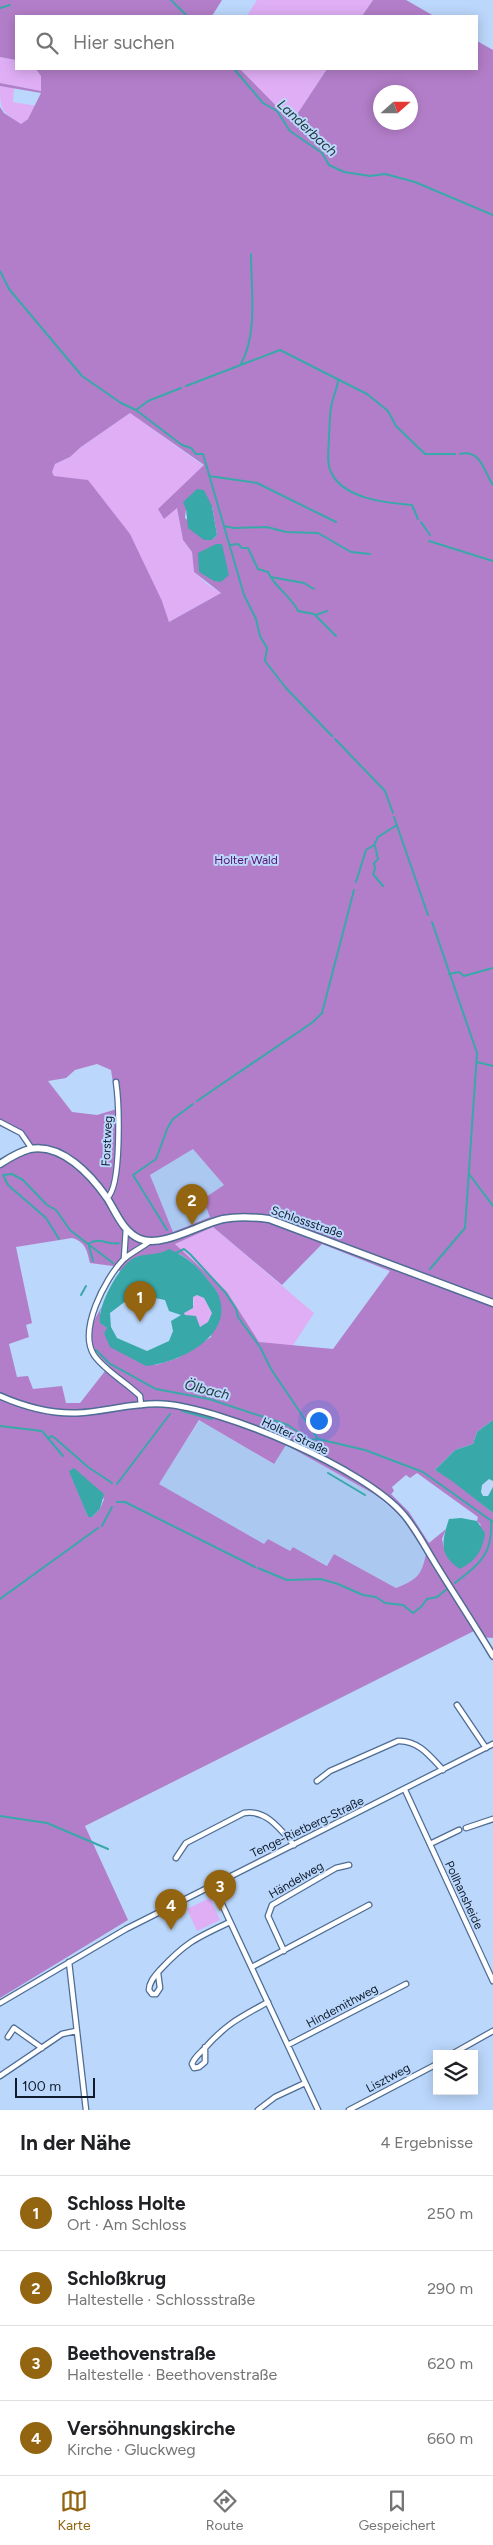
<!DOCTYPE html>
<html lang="de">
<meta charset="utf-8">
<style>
body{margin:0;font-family:Figtree,sans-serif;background:#f2f2f2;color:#202124}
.controls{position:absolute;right:15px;bottom:15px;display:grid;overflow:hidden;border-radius:0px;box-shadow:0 2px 12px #0003}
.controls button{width:45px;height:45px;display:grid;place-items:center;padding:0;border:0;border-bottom:1px solid #e0e0e0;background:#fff;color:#202124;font:25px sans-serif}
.compass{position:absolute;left:373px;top:85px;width:45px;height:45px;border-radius:50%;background:#fff;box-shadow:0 2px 12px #0003;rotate:69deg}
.scale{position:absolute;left:15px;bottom:12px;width:80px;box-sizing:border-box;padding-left:5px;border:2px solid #0f1b2b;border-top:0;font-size:14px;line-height:18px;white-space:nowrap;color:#0f1b2b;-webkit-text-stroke:4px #bbd7fb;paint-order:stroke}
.you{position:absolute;left:318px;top:1420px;width:18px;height:18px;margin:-12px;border:4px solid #fff;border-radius:50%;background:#1a73e8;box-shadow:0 0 0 8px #1a73e833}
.badge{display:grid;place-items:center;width:32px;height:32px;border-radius:50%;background:#936511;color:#fff;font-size:16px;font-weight:700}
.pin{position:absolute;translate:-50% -41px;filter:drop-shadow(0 1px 2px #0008)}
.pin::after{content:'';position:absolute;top:26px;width:18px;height:15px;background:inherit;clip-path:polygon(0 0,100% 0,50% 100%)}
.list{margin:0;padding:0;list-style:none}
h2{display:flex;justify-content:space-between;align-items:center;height:65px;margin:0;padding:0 20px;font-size:21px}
h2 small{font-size:16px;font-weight:400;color:#757577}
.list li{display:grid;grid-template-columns:32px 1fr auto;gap:15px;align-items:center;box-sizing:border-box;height:75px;padding:0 20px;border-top:1px solid #e0e0e0}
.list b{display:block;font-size:19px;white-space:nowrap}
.list p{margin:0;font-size:16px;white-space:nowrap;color:#757577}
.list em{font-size:16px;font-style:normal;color:#757577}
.icon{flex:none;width:28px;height:28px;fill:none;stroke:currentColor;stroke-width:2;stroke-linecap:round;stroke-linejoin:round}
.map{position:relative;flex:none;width:493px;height:2110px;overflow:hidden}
.search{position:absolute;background:#fff;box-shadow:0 2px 12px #0003;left:15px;right:15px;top:15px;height:55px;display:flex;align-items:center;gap:12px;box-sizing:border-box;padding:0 18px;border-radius:0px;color:#757577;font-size:19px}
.sheet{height:365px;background:#fff}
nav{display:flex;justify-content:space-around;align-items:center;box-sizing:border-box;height:70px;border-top:1px solid #e0e0e0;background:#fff;font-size:14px;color:#757577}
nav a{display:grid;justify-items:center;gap:2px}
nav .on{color:#936511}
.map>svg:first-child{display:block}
.built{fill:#abc8f1}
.green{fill:#e0aef5}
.forest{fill:#b37ec9;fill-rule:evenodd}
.water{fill:#38a8a9;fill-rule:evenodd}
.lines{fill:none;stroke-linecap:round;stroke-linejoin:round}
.stream{stroke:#38a8a9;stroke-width:2}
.minor-casing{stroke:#4e6c94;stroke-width:7}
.tertiary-casing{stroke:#4e6c94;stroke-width:8}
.secondary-casing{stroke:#4e6c94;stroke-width:9}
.minor{stroke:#fff;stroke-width:4.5}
.tertiary{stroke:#fff;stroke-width:5}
.secondary{stroke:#fff;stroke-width:6}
.labels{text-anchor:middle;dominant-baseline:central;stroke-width:4;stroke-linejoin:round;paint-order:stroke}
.park-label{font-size:12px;fill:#57116e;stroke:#bbd7fb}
.street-label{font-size:12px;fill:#0f1b2b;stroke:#bbd7fb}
.water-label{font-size:14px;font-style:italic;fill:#1f3737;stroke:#bbd7fb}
</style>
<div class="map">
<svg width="493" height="2110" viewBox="0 0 493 2110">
<rect width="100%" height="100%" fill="#bbd7fb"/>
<path class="built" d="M 193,1148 L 224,1185 L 210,1217 L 173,1232 L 150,1175 Z
M 200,1420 L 273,1464 L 286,1445 L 374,1494 L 402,1518 L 426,1553 L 423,1570 L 416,1579 L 396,1588 L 334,1554 L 328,1566 L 293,1547 L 290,1552 L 268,1539 L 264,1545 L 158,1484 Z"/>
<path class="green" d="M 257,0 L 373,0 L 362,16 L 247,16 Z
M 0,57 L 16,60 L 16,69 L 36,69 L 41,76 L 41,91 L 0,83 Z
M 240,69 L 327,69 L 292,122 Z
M 0,86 L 14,88 L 13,102 L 37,106 L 28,119 L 21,124 C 1,111 0,110 0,86 Z
M 130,413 L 204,466 L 177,508 L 183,540 L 192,552 L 194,572 L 207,584 L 221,593 L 169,622 L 162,601 L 54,476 L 52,472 L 55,464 L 70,457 L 81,447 Z
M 213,1227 L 314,1313 L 292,1347 L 259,1342 L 227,1292 L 175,1244 Z
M 197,1295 L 204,1298 L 212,1313 L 208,1322 L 200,1327 L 198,1320 L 185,1315 L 184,1312 L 190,1310 L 194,1304 L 193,1297 Z
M 210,1898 L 220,1920 L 197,1931 L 187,1909 Z"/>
<path class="forest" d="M 0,0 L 222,0 L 212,16 L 16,16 L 16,60 L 0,57 Z
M 373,0 L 406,0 L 434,16 L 362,16 Z
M 477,41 L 493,50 L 493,1420 L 477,1432 L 473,1444 L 455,1450 L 435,1470 L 452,1480 L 493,1513 L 493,1638 L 478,1637 L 474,1631 L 85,1826 L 128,1920 L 0,1998 L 0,1160 L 27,1146 L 18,1134 L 0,1126 L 0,107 L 4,113 L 21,124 L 28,119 L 41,93 L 0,86 L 0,83 L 41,91 L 41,76 L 36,69 L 240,69 L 292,122 L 327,69 L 477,69 ZM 380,92 L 410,92 L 410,122 L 380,122 ZM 130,413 L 204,465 L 158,509 L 164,519 L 177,508 L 183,540 L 192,552 L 194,572 L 221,593 L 169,622 L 162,601 L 130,534 L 88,480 L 54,476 L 52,472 L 55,464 L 70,457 L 81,447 ZM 212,506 L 217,535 L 212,540 L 185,518 L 186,509 ZM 97,1064 L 111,1070 L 117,1109 L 97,1115 L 72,1112 L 48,1081 L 66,1078 L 75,1070 ZM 193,1149 L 224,1185 L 203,1199 L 210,1217 L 173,1232 L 150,1175 ZM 213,1227 L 282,1285 L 322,1244 L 390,1271 L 333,1349 L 259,1342 L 227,1292 L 175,1244 ZM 72,1238 C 86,1242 87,1251 90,1263 L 113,1266 L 121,1272 C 129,1261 138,1258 150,1257 C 157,1256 163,1251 168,1251 C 187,1251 206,1278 217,1292 L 211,1337 L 178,1358 L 156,1365 L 104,1333 L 108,1329 L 101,1323 L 100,1312 L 103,1305 C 87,1329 86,1346 109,1366 L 80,1403 L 66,1403 L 62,1386 L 33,1389 L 28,1376 L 17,1377 L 9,1344 L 29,1337 L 26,1325 L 32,1323 L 16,1247 ZM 199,1420 L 274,1464 L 286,1445 L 374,1494 L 386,1503 L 402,1518 L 426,1554 C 421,1577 417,1579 396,1588 L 334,1554 L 327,1566 L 293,1547 L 290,1551 L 268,1539 L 264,1544 L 159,1484 ZM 70,1471 L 104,1499 L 100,1509 L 92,1517 L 88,1517 ZM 417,1473 L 478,1517 L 477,1521 L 481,1525 L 444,1548 L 442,1539 L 446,1529 L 429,1543 L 409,1512 L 391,1494 L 394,1491 L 392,1487 L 406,1475 L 410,1478 Z"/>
<path class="water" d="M 197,489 L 204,490 L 212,506 L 217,535 L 212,540 L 204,540 L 188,528 L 186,509 L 183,502 Z
M 216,544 L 222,544 L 229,575 L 221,582 L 214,581 L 199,572 L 198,553 Z
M 169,1249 C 185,1256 197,1265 208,1280 C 210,1283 215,1288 217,1292 C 238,1335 179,1363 146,1366 L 110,1347 L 104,1333 L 107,1328 L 100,1323 C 97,1306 120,1263 136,1257 C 148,1253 156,1256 169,1249 ZM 135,1294 L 165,1300 L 169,1311 L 181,1315 L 171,1321 L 173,1331 L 169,1341 L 147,1351 L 117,1338 L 111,1327 L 110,1313 ZM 197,1295 L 204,1298 L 212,1313 L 208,1322 L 200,1327 L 196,1316 L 185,1315 L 184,1313 L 193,1308 L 193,1297 Z
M 493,1420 L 493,1481 L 489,1479 L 482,1485 L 481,1492 L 483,1496 L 488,1496 L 493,1487 L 493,1513 L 452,1481 L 435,1470 L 455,1450 L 473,1444 L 477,1432 Z
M 74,1468 L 104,1494 L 100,1509 L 92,1517 L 88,1517 L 69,1471 Z
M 461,1518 L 477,1521 L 485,1533 C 483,1550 476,1561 460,1569 C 438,1555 442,1540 449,1519 Z"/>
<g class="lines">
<path class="stream" d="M 171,0 L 187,16
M 0,8 L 10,5
M 234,69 L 263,103 L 277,111 L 290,131 L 322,153 L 329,165 L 344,172 L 370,176 L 385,174 L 415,182 L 493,215
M 0,271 L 9,289 L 82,376 L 121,403 L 136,410 L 182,445 L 191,448 L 196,454 L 203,454 L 244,595 L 256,619 L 260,636 L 267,648 L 265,661 L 286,688 L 332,736
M 241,364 C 258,333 251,289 251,254
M 338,381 C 337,388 335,393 333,399 C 329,410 330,426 329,437 C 329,448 326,462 331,472 C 343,499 387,503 412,505 L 418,519
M 186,386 L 280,350 L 367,394 L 388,411 L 396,426 L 425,454 L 455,454
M 136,410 L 148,401 L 181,388
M 460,454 C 481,449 484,472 493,485
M 209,476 L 257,483 L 336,522
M 421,522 L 430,535
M 224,526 L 234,528 L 267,527 L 286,532 L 318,533 L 351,552 L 370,554
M 429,541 L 493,561
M 230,545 L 238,544 L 242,548 L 248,548 L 258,569 L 268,572 C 275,588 291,596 298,611 L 314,614 L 336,636
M 271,577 L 304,583 L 314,589
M 316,615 L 327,611
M 335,739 L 385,791 L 393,813
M 394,817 L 428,915
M 375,846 L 378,859 L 374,863 L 375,869 L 373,874 L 383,886
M 356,882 L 366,850 L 374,845 L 378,837 L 397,825
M 449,974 L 459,972 L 464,976 L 493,968
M 477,1062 L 493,1066
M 197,1101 L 313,1022 L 322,1013 L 354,890
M 469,1174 L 493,1206
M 167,1230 L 133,1175 L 156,1159 L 168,1127 L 173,1119 L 193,1104
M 59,1239 L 46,1218 L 8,1185 L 3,1175 L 12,1174 L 23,1180 L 47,1205 L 56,1210 L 70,1230 L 88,1244 C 101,1236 108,1246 119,1243
M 88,1244 L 113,1263
M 89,1246 L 93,1261
M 176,1253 L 184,1249 L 190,1254 L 225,1292 L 236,1309 L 238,1317 L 260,1347 L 271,1369 L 318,1439 L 365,1450 L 423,1472 L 493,1522
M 430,1269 L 465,1228 L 477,1053 L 432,922
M 81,1295 L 86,1286
M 96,1350 L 109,1363 L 156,1389 L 209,1399 L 288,1425 L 310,1440 L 318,1439
M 182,1411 L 212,1419
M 0,1426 L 42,1431 L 63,1456
M 48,1438 L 52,1436 L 56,1439 L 88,1467 L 112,1483
M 310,1440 L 315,1446
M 328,1473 L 365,1495
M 117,1484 L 170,1414
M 117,1502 L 125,1502 L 255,1567
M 102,1526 L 112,1507
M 258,1568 L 287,1580 L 321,1579 L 338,1584 L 363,1595 L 376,1597 L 385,1603 L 403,1605 L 413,1613 L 421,1607 L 427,1599 L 437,1597 L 447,1589
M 455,1583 C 480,1563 493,1555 491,1520
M 0,1599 L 98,1528
M 0,1816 L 47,1823 L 108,1849"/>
<defs>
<path id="minor" d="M 0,1122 L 21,1133 L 32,1149
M 107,1198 C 122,1187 119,1102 116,1082
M 124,1259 L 126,1228
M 141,1405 L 140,1396 C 127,1383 104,1370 94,1355 C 78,1330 105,1279 123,1260 C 130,1253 141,1248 149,1242
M 457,1705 L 486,1748
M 317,1781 L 330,1771 L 398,1741 C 418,1740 430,1756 443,1770
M 405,1790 L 493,1981
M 466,1828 L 493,1819
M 430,1844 L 459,1830
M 176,1858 L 186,1843 L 244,1813 C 266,1809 280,1829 294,1845
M 213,1885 L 318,2110
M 284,1951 L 268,1916 L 272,1905 L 336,1868 L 349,1865
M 69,1962 L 86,2110
M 252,1967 L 369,1905
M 158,1973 L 160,1988 L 156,1994 L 152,1994 L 149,1990 C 149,1982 155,1976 160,1970 C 186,1942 196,1938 230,1922
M 0,2003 L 126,1929 L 493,1744
M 8,2037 L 14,2028 L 42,2048
M 288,2045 L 406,1984
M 205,2047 L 205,2062 L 199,2067 L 194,2068 L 192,2064 C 194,2058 199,2054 204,2049 C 226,2024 239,2018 268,2002
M 452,2054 L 493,2031
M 0,2076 L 62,2034 L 76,2031
M 258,2110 L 275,2097 L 305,2083
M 349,2110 L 437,2064"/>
<path id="tertiary" d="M 0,1396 C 25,1407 49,1414 77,1413 C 106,1412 134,1402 163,1404 C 223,1408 366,1469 404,1515 C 416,1529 425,1547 435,1563 C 454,1594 474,1624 493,1656"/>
<path id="secondary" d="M 0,1164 C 9,1158 19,1152 30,1149 C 62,1143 91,1175 107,1198 C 116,1212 123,1232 140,1239 C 162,1248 200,1224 223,1219 C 238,1216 254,1217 269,1219 L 493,1303"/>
</defs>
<use href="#minor" class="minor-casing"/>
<use href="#tertiary" class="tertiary-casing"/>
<use href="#secondary" class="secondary-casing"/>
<use href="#minor" class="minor"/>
<use href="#tertiary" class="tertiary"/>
<use href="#secondary" class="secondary"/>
</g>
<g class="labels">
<g class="park-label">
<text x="246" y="860">Holter Wald</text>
</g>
<g class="street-label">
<text transform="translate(107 1141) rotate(-87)">Forstweg</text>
<text transform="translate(307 1222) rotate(19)">Schlossstraße</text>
<text transform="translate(295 1436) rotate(25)">Holter Straße</text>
<text transform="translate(307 1827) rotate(-26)">Tenge-Rietberg-Straße</text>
<text transform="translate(296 1880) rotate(-30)">Händelweg</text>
<text transform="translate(464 1895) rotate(65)">Pollhansheide</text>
<text transform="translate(342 2006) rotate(-28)">Hindemithweg</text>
<text transform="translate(388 2078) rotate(-28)">Lisztweg</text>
</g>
<g class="water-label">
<text transform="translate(307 128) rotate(43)">Landerbach</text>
<text transform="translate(207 1390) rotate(14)">Ölbach</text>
</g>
</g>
</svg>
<div class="controls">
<button><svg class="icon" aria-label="layers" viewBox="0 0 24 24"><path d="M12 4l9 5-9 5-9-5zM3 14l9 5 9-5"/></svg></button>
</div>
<svg class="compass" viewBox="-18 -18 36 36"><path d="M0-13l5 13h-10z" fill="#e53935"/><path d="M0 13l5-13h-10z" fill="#757577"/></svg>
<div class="scale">100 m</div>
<div class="you"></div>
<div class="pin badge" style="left:140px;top:1322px">1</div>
<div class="pin badge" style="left:192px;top:1225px">2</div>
<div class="pin badge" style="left:220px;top:1911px">3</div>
<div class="pin badge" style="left:171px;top:1930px">4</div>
<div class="search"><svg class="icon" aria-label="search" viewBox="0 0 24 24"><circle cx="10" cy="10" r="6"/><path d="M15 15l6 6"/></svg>Hier suchen</div>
</div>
<section class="sheet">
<h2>In der Nähe<small>4 Ergebnisse</small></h2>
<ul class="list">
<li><span class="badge">1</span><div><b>Schloss Holte</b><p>Ort · Am Schloss</p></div><em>250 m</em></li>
<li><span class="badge">2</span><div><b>Schloßkrug</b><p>Haltestelle · Schlossstraße</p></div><em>290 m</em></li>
<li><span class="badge">3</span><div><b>Beethovenstraße</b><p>Haltestelle · Beethovenstraße</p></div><em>620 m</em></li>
<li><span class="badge">4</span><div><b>Versöhnungskirche</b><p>Kirche · Gluckweg</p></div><em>660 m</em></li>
</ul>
</section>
<nav>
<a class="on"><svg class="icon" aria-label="map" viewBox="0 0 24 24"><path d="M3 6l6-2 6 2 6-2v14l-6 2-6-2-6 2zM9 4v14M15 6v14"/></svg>Karte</a>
<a><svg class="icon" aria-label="directions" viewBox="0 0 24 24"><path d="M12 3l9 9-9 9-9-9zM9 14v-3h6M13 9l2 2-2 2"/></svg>Route</a>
<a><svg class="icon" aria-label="saved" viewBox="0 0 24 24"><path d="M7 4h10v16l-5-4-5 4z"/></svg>Gespeichert</a>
</nav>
